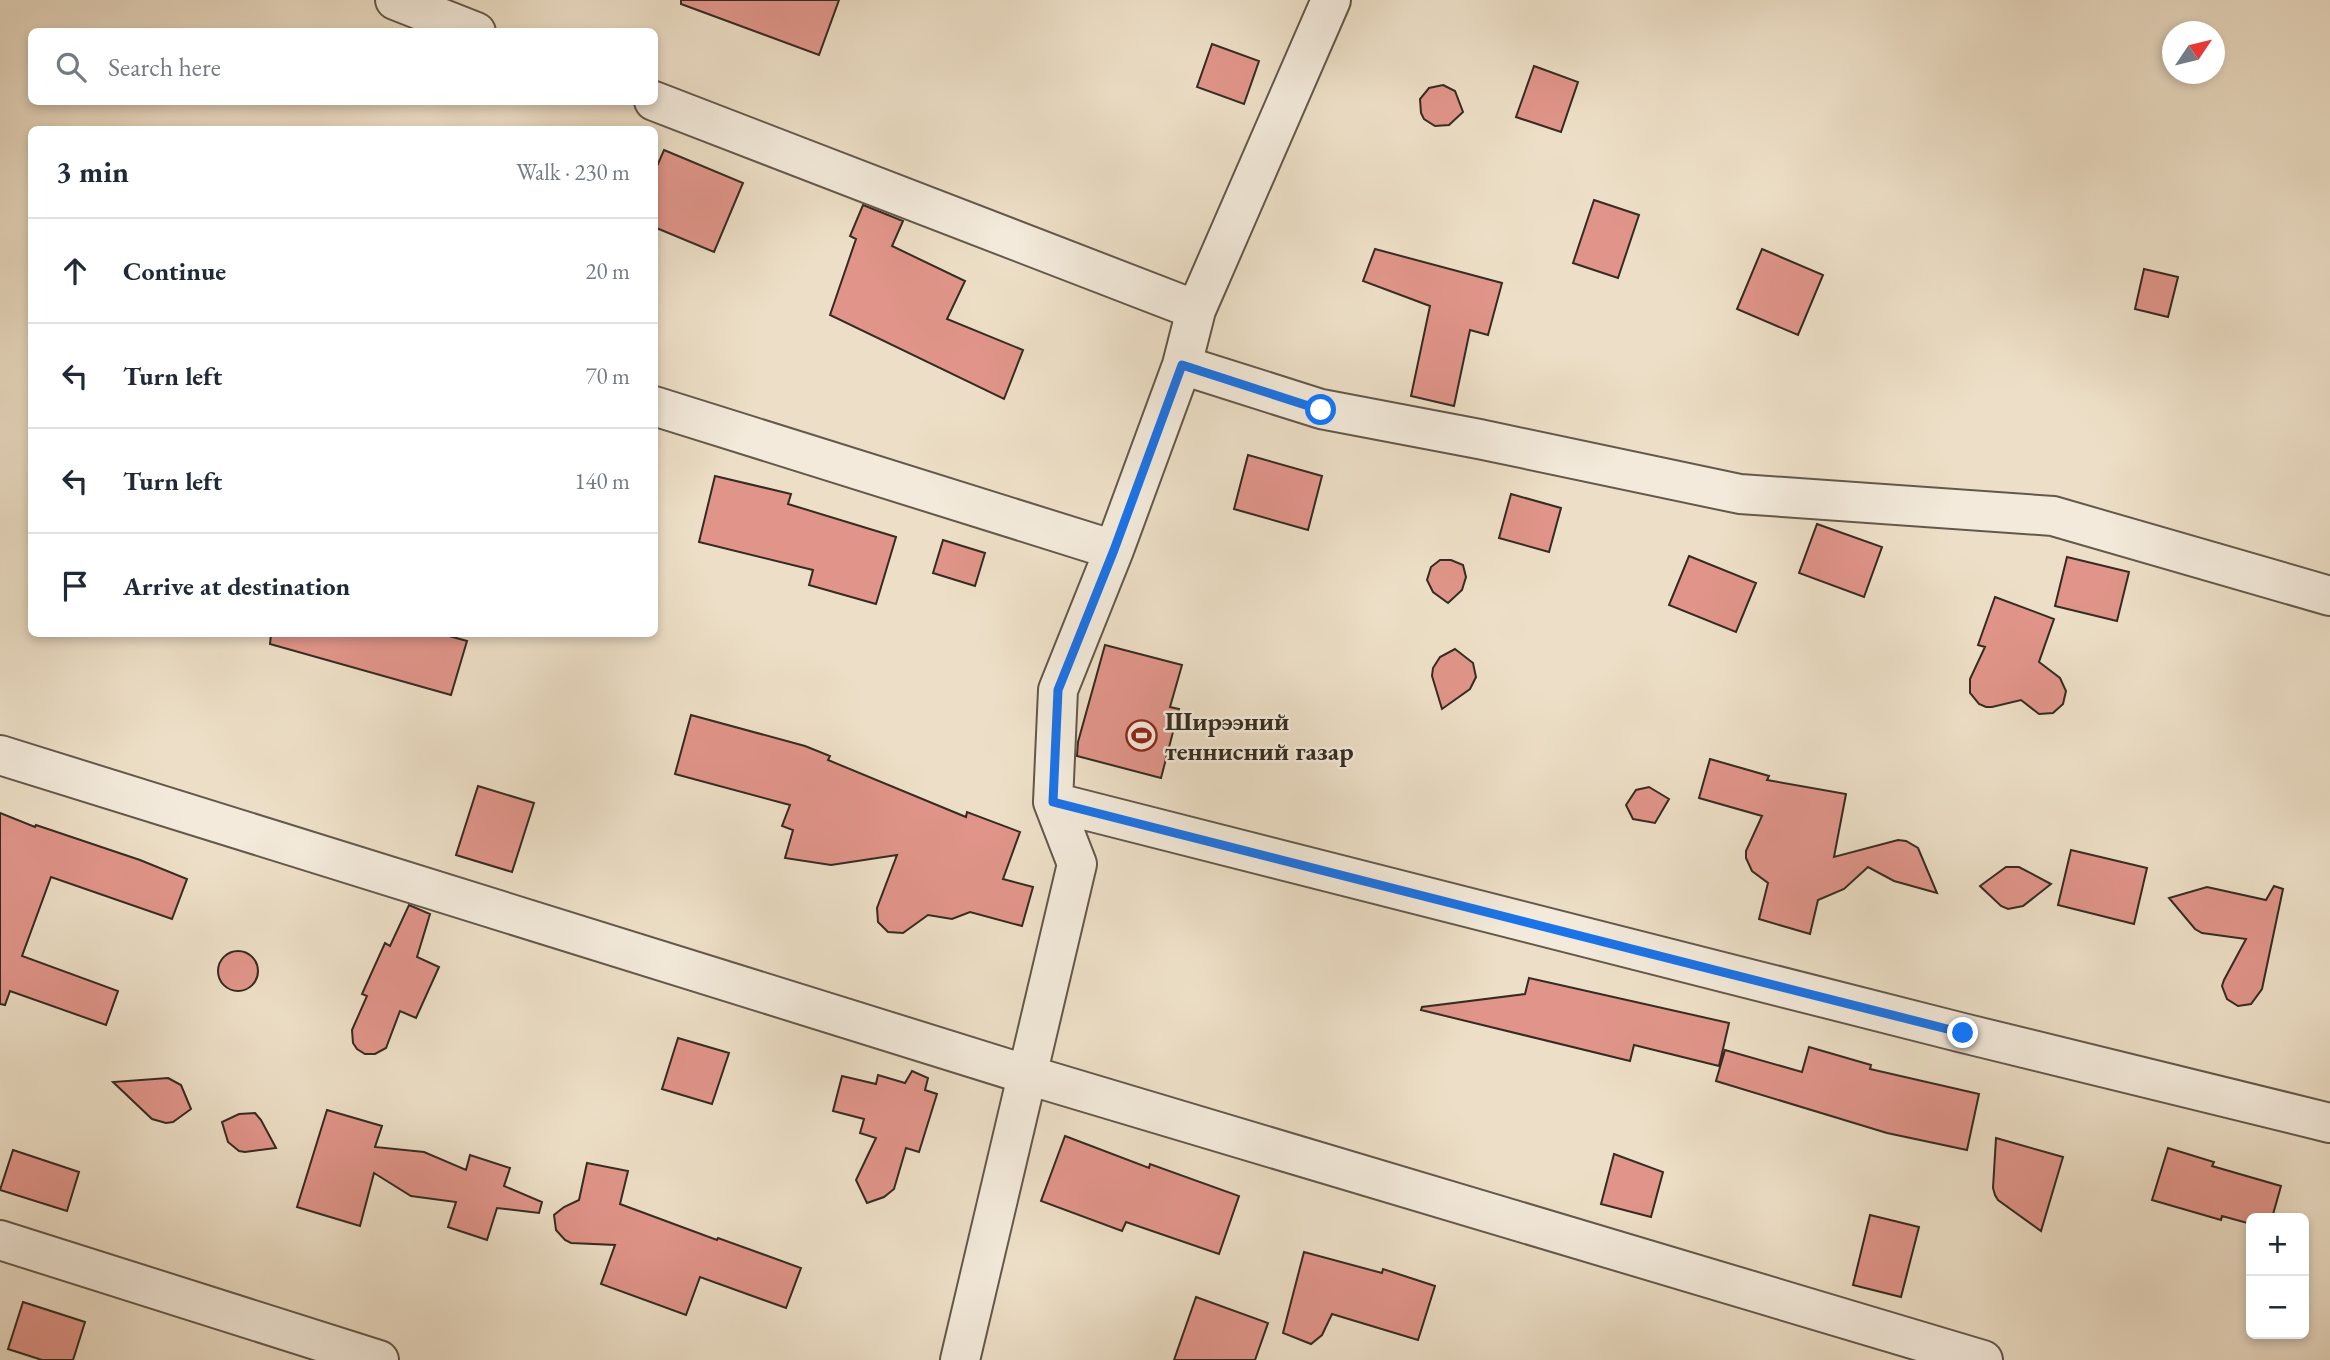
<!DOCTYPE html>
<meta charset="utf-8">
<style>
body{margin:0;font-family:"EB Garamond",serif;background:#f6f6f7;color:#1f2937}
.controls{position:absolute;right:21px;bottom:21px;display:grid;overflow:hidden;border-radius:10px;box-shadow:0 4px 10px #0003}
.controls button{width:63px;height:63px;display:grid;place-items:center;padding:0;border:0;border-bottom:2px solid #e0e1e3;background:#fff;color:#1f2937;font:35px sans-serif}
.compass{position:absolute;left:2162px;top:21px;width:63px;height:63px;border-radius:50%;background:#fff;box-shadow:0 4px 10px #0003;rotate:55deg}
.stop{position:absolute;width:21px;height:21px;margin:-16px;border:5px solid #1a73e8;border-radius:50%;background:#fff}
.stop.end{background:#1a73e8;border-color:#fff;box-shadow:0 2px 7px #0008}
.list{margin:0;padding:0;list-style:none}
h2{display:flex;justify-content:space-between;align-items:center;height:91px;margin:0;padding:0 28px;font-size:30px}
h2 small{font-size:23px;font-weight:400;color:#747a83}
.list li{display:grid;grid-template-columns:46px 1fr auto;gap:21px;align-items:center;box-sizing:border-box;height:105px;padding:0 28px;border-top:2px solid #e0e1e3}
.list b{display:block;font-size:26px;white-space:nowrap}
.list em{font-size:23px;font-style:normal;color:#747a83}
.icon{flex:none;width:38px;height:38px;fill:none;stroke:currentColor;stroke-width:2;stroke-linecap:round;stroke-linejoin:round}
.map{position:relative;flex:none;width:2330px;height:1360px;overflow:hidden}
.search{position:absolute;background:#fff;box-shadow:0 4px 10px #0003;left:28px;top:28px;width:630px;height:77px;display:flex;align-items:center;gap:18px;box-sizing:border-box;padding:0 24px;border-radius:10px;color:#747a83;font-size:26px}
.panel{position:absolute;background:#fff;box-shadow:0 4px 10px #0003;left:28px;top:126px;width:630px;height:511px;border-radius:10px}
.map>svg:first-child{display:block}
.building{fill:#e1958a;stroke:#352b21;stroke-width:2}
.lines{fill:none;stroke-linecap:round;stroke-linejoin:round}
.street-casing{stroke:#63584a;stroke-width:42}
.street{stroke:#f3eadb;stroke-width:38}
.route{stroke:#1a73e8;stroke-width:9}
.labels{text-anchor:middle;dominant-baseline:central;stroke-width:5;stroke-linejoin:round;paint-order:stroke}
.poi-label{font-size:26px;font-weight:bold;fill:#352b21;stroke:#f3eadb;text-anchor:start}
</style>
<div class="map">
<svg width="2330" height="1360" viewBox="0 0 2330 1360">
<rect width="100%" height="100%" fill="#eddfc7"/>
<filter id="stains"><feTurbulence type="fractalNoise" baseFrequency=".00286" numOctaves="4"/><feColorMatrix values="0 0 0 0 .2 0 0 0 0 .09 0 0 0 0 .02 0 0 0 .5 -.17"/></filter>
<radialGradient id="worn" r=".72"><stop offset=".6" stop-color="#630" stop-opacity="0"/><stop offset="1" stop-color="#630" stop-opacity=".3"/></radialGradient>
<path class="building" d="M 681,0 L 839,0 L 819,55 L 681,4 Z
M 1212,44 L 1259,61 L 1244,104 L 1197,87 Z
M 1534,66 L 1578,82 L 1561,132 L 1516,117 Z
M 1443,85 L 1455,91 L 1463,112 L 1449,125 L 1435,126 L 1424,119 L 1421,113 L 1420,99 L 1429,88 Z
M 664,150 L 743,183 L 714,252 L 654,227 L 654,173 Z
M 1594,200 L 1639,215 L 1618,278 L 1573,263 Z
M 863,205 L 903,221 L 892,246 L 965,281 L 947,319 L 1023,350 L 1004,399 L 830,315 L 856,239 L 850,236 Z
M 1375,249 L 1502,283 L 1488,335 L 1470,330 L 1454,406 L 1411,396 L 1430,306 L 1363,281 Z
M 1762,249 L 1823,275 L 1798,335 L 1737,309 Z
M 2144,269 L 2178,277 L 2168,317 L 2135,309 Z
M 1248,455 L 1322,476 L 1308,530 L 1234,509 Z
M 715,476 L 791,494 L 788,504 L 896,537 L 876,604 L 809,585 L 813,570 L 699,542 Z
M 1511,494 L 1561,508 L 1549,552 L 1499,538 Z
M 1817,524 L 1882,547 L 1864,597 L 1799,573 Z
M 943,540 L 985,553 L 975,586 L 933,573 Z
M 1689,556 L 1756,583 L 1736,632 L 1669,605 Z
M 2067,557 L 2129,572 L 2117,621 L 2055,606 Z
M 1440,560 L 1451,560 L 1463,565 L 1466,577 L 1462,590 L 1448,603 L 1433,592 L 1427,580 L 1431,567 Z
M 1995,597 L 2054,619 L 2039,662 L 2060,678 L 2066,691 L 2063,704 L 2053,713 L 2039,714 L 2021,700 L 1992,707 L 1986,707 L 1979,704 L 1970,693 L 1970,679 L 1985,647 L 1978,645 Z
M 271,634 L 442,634 L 467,641 L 451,695 L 270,644 Z
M 1105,645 L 1182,665 L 1170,707 L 1179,709 L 1161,778 L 1077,756 L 1078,742 Z
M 1455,649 L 1473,663 L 1476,677 L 1470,689 L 1442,709 L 1432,676 L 1433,668 L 1440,657 Z
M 691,715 L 805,746 L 830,756 L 828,760 L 966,817 L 967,812 L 1020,832 L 1003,879 L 1033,887 L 1022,926 L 970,912 L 952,919 L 928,915 L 903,933 L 888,932 L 878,922 L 877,908 L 897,855 L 831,865 L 785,858 L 793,830 L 782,826 L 790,805 L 675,774 Z
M 1710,759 L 1769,776 L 1767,780 L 1846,794 L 1834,857 L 1898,840 L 1906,841 L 1918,848 L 1937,893 L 1894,881 L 1868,867 L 1844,889 L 1818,900 L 1810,934 L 1759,919 L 1768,883 L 1752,871 L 1746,858 L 1746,851 L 1762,816 L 1699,798 Z
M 478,786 L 534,803 L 512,872 L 456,855 Z
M 1649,787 L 1669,799 L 1655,823 L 1633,819 L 1626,805 L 1636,790 Z
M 0,813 L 35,827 L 36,825 L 140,860 L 187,879 L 172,919 L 51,877 L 22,956 L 118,991 L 106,1025 L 10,991 L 5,1005 L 0,1004 Z
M 2071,850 L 2147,868 L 2134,924 L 2058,905 Z
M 2006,867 L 2019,867 L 2051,884 L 2023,906 L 2008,909 L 2001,906 L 1980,886 Z
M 2274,886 L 2283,889 L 2262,989 L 2251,1004 L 2238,1006 L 2227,999 L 2222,986 L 2224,980 L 2246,939 L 2202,933 L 2195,929 L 2169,898 L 2207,887 L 2266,900 Z
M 409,905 L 430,914 L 417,957 L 439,967 L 416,1018 L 400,1011 L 386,1048 L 375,1054 L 365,1054 L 357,1049 L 353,1043 L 352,1030 L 367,996 L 362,994 L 385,943 L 390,946 Z
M218 971a20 20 0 1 1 40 0a20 20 0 1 1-40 0Z
M 1529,978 L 1729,1023 L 1719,1066 L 1634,1045 L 1630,1061 L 1421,1010 L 1422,1007 L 1525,994 Z
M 678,1038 L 729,1053 L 712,1104 L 662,1089 Z
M 1809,1047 L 1871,1065 L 1870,1069 L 1979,1094 L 1967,1150 L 1887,1133 L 1716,1081 L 1725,1050 L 1802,1072 Z
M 912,1071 L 928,1078 L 925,1090 L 937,1094 L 919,1152 L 906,1148 L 894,1189 L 884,1197 L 867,1203 L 856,1180 L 876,1138 L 860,1133 L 864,1119 L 833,1111 L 842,1076 L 876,1084 L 878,1075 L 905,1083 Z
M 168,1078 L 181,1085 L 191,1109 L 173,1122 L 166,1123 L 152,1119 L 113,1082 Z
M 327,1110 L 382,1126 L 375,1147 L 424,1152 L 466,1170 L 470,1155 L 510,1168 L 504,1186 L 542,1202 L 539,1213 L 497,1208 L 487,1240 L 448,1227 L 456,1202 L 411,1196 L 374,1173 L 360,1226 L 297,1207 Z
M 255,1113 L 261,1120 L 276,1148 L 245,1152 L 239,1151 L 228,1142 L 222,1122 L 239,1114 Z
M 1065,1136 L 1149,1168 L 1150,1164 L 1239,1196 L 1219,1254 L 1126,1222 L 1122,1231 L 1041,1201 Z
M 1996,1138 L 2063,1157 L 2041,1231 L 1998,1200 L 1995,1195 L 1993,1188 Z
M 2168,1148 L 2214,1162 L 2212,1166 L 2281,1186 L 2272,1218 L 2251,1218 L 2251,1224 L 2222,1216 L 2221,1220 L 2152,1200 Z
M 13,1150 L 79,1172 L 67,1211 L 0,1190 Z
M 1614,1154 L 1663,1172 L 1651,1217 L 1601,1204 Z
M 587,1163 L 628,1171 L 620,1204 L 717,1240 L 718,1238 L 801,1268 L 786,1308 L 700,1277 L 686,1315 L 601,1284 L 615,1245 L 571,1243 L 565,1240 L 556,1230 L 554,1215 L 564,1207 L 579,1200 Z
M 1870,1215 L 1919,1227 L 1901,1297 L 1853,1285 Z
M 1304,1252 L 1382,1273 L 1383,1269 L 1435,1286 L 1418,1340 L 1332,1314 L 1322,1335 L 1311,1344 L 1283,1333 Z
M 1196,1297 L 1268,1323 L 1255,1360 L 1174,1360 Z
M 23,1302 L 85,1322 L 73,1360 L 42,1360 L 8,1349 Z"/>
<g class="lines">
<defs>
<path id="street" d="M 395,0 L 476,32
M 654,101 L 1196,310
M 1182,365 L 1321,409 L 1479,439 L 1740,494 L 2053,516 L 2330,596
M 654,406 L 1114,550
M 0,755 L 1028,1075 L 1983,1360
M 1053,802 L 1963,1033 L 2330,1123
M 0,1240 L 379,1360
M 960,1360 L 1077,864 L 1053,802 L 1058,690 L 1114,550 L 1182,365 L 1196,310 L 1331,0"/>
</defs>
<use href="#street" class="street-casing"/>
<use href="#street" class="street"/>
</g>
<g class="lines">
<path class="route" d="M 1321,410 L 1182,365 L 1114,550 L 1058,690 L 1053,802 L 1963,1033"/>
</g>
<defs>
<symbol id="stadium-ring" viewBox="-11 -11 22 22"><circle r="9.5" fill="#f3eadb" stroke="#8f2418" stroke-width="1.5"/><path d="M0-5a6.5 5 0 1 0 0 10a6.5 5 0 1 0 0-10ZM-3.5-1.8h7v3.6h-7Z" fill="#8f2418"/></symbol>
</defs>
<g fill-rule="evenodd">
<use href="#stadium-ring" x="1124" y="718" width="35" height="35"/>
</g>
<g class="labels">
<g class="poi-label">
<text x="1165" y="721">Ширээний<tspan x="1165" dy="30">теннисний газар</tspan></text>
</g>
</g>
<rect width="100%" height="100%" filter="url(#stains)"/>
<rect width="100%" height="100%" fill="url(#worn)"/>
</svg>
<div class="controls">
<button>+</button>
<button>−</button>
</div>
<svg class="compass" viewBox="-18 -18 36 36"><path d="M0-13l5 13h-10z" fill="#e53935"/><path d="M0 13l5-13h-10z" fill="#747a83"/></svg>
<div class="stop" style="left:1321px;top:410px"></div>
<div class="stop end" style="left:1963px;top:1033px"></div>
<div class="search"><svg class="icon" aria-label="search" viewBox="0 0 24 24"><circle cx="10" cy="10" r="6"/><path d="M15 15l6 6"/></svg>Search here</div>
<section class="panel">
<h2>3 min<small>Walk · 230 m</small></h2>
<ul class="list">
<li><svg class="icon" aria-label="ahead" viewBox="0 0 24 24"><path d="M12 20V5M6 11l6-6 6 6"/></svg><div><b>Continue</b></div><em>20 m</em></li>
<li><svg class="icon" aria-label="left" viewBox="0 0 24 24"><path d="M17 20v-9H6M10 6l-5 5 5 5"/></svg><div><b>Turn left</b></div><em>70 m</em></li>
<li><svg class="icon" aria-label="left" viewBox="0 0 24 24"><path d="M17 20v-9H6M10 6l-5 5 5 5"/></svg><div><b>Turn left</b></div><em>140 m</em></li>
<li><svg class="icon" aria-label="arrive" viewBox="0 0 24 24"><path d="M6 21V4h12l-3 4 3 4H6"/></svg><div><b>Arrive at destination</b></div></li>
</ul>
</section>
</div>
